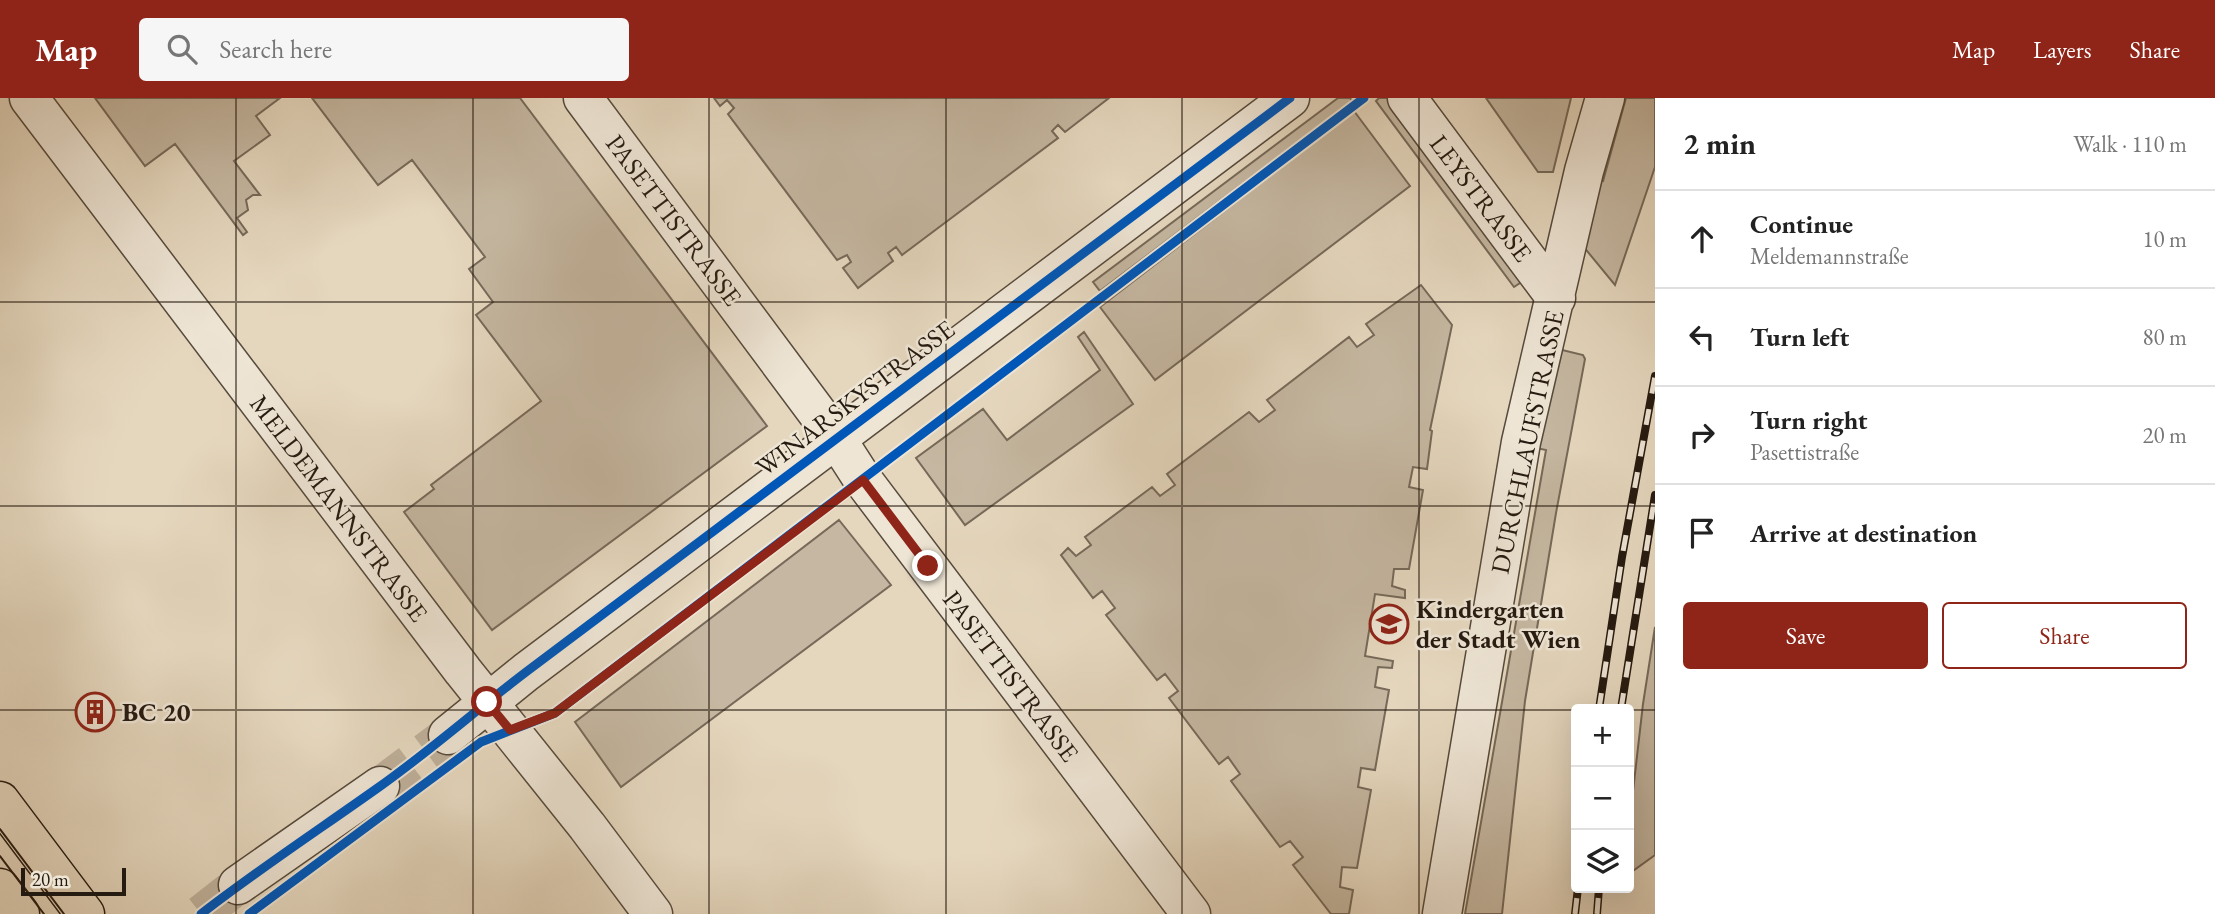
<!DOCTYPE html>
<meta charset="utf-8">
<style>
body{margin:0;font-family:"EB Garamond",serif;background:#f6f6f6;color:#222}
.controls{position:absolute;right:21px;bottom:21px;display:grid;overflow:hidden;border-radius:7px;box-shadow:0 7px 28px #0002}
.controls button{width:63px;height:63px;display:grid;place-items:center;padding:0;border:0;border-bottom:2px solid #e0e0e0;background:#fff;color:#222;font:35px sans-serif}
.scale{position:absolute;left:21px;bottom:18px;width:105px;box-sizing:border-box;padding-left:7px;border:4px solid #261b11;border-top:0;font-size:19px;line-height:24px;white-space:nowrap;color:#261b11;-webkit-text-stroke:5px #eee5d5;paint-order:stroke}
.stop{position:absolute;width:21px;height:21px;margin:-16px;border:5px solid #8f2418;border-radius:50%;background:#fff}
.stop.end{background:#8f2418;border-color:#fff;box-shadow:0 2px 7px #0008}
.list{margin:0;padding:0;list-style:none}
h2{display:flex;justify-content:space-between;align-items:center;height:91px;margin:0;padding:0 28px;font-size:30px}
h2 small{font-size:23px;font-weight:400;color:#767676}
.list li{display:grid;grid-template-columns:46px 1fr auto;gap:21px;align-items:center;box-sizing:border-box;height:98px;padding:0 28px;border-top:2px solid #e0e0e0}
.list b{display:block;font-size:26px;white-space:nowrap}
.list p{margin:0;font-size:23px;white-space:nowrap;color:#767676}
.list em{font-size:23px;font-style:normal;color:#767676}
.actions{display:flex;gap:14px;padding:21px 28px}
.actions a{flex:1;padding:16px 0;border:2px solid #8f2418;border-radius:7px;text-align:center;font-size:24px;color:#8f2418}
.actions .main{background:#8f2418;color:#fff}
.icon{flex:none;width:38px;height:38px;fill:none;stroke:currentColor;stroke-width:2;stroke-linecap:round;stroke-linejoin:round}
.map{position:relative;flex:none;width:1655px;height:816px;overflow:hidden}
header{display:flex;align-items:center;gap:42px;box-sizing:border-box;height:98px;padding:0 35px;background:#8f2418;color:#fff}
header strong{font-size:33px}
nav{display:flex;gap:38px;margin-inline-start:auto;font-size:24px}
.search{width:490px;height:63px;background:#f6f6f6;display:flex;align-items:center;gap:18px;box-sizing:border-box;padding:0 24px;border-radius:7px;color:#767676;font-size:26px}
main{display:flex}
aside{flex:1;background:#fff}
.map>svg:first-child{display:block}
.green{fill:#c5b7a1;stroke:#766959;stroke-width:2}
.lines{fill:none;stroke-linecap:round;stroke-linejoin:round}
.minor-tunnel{stroke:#bfb19b;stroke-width:38;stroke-dasharray:38 19;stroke-linecap:butt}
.minor-casing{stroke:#564a3c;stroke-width:41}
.major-casing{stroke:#261b11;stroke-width:41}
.minor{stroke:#eee5d5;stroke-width:38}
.major{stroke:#e5d7be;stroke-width:38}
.tram{stroke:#261b11;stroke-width:2}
.rail-casing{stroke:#261b11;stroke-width:8}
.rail{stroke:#eee5d5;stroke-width:5;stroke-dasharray:16;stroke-linecap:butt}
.cycleway-casing{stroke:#eee5d5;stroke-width:13}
.cycleway{stroke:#0057b8;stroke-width:9}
.route{stroke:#8f2418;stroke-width:9}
.grid{fill:none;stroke:#261b11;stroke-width:2;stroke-opacity:0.55}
.labels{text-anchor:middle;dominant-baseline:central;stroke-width:5;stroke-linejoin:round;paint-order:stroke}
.street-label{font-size:26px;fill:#261b11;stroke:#eee5d5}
.poi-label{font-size:26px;font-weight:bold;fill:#261b11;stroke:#eee5d5;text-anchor:start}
</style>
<header>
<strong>Map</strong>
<div class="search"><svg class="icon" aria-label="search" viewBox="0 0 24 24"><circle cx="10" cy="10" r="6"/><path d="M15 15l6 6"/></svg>Search here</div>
<nav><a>Map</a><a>Layers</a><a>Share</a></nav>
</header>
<main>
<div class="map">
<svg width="1655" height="816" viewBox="0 0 1655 816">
<rect width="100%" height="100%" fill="#e5d7be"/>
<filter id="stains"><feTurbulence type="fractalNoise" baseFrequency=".00286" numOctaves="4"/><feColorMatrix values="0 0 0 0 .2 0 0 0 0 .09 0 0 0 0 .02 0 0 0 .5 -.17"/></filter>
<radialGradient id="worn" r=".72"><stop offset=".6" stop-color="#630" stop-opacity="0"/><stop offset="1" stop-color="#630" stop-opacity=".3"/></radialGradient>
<path class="green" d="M 95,0 L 280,0 L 256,18 L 270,37 L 234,63 L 260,97 L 253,97 L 246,102 L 248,112 L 237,120 L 247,134 L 243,137 L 175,46 L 145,68 Z
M 312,0 L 520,0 L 767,328 L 492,532 L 404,414 L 434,391 L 431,387 L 541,303 L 476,217 L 493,204 L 469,171 L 485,159 L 412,62 L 378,87 Z
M 714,0 L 1109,0 L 1065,34 L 1058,27 L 1052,33 L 1058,40 L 902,157 L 896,149 L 888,155 L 893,163 L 858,190 L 843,170 L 851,164 L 847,157 L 837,162 L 728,16 L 734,10 L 727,2 L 720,8 Z
M 1338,0 L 1350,0 L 1352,3 L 1100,193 L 1093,184 Z
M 1379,0 L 1389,0 L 1526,181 L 1514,189 L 1376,3 Z
M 1486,0 L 1571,0 L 1553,74 L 1538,74 Z
M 1626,0 L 1655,0 L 1655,69 L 1615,187 L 1578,142 L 1592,81 L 1603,83 Z
M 1354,13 L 1410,88 L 1155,282 L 1100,209 Z
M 1421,187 L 1452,227 L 1430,332 L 1432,333 L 1427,371 L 1413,369 L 1409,389 L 1423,392 L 1409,471 L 1394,471 L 1392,488 L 1405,492 L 1405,500 L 1375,496 L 1365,558 L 1393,563 L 1392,570 L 1378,569 L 1375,589 L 1389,592 L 1375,672 L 1361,670 L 1358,689 L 1371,692 L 1357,770 L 1342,769 L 1340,789 L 1353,792 L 1349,816 L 1331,816 L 1293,767 L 1303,759 L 1290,743 L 1280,749 L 1231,683 L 1240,676 L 1228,659 L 1219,666 L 1169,600 L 1178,593 L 1165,576 L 1157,582 L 1106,517 L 1115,510 L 1102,493 L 1093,500 L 1061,457 L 1068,450 L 1076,458 L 1091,447 L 1085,439 L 1152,389 L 1160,398 L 1175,387 L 1167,376 L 1249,314 L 1259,324 L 1275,312 L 1267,302 L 1349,239 L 1357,249 L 1374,237 L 1366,226 Z
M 1084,234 L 1133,306 L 965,427 L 916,360 L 983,311 L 1007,342 L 1100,272 L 1078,239 Z
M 1554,250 L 1583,257 L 1585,261 L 1556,415 L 1525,603 L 1502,816 L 1465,816 L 1546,352 L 1536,350 Z
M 839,422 L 891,487 L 621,689 L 575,624 Z
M 1655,529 L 1655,757 L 1630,775 L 1629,728 L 1643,606 Z"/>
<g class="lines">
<path class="minor-tunnel" d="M 380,688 L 448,637
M 201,816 L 238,787"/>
<defs>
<path id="minor" d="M 29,0 L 463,573 L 587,728 L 653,816
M 583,0 L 836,340 L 863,382 L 1191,816
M 1407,0 L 1556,200
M 448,637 L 526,574 L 1290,0
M 238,787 L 380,688
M 1442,816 L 1521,344 L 1584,73 L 1605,0"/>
<path id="major" d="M 0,703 L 85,816
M 0,790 L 20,816"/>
</defs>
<use href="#minor" class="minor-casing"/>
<use href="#major" class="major-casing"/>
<use href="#minor" class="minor"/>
<use href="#major" class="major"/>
<path class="tram" d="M 0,731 L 64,816
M 0,758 L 44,816"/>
<defs>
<path id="rail" d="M 1599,611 L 1622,459 L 1655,278
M 1621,611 L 1655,397
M 1575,816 L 1578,790
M 1597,816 L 1599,790"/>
</defs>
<use href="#rail" class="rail-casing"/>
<use href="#rail" class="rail"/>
<defs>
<path id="cycleway" d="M 201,816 C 259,771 320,731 379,689 C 430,653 476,612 526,574 L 1290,0
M 249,816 L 481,644 L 555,615 L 1364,0"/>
</defs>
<use href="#cycleway" class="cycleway-casing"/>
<use href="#cycleway" class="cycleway"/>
</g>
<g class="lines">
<path class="route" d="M 487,604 L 510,632 L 555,615 L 863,382 L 928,468"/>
</g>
<path class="grid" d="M 236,0 L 236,816M 473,0 L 473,816M 709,0 L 709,816M 946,0 L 946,816M 1182,0 L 1182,816M 1419,0 L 1419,816M 0,204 L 1655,204M 0,408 L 1655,408M 0,612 L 1576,612M 1629,612 L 1655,612"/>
<defs>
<symbol id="school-ring" viewBox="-11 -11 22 22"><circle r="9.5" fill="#eee5d5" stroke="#8f2418" stroke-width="1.5"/><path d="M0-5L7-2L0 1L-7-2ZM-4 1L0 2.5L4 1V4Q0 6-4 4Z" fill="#8f2418"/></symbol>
<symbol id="building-ring" viewBox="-11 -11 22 22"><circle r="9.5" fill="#eee5d5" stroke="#8f2418" stroke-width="1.5"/><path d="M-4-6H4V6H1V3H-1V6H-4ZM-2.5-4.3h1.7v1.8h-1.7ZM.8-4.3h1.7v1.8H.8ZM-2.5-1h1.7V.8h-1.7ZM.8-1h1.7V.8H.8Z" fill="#8f2418"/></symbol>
</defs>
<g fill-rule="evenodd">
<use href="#school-ring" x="1367" y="504" width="44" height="44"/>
<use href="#building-ring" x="73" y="592" width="44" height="44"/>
</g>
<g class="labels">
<g class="street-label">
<text transform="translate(1481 100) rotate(53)">LEYSTRASSE</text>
<text transform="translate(674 122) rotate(53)">PASETTISTRASSE</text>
<text transform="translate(855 300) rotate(-37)">WINARSKYSTRASSE</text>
<text transform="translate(1527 344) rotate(-78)">DURCHLAUFSTRASSE</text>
<text transform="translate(339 410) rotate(53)">MELDEMANNSTRASSE</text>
<text transform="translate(1011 578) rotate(53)">PASETTISTRASSE</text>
</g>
<g class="poi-label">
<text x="1416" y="511">Kindergarten<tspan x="1416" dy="30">der Stadt Wien</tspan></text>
<text x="122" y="614">BC 20</text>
</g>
</g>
<rect width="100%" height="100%" filter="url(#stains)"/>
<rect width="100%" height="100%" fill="url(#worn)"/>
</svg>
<div class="controls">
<button>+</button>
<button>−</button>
<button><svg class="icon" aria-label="layers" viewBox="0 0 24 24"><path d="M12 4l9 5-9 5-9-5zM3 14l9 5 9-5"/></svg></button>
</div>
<div class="scale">20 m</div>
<div class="stop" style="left:487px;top:604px"></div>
<div class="stop end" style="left:928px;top:468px"></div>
</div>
<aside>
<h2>2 min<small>Walk · 110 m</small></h2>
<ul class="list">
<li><svg class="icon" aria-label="ahead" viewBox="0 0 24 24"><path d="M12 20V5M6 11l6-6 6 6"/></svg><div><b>Continue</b><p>Meldemannstraße</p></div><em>10 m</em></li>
<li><svg class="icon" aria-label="left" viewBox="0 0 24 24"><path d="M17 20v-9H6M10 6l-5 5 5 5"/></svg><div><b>Turn left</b></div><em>80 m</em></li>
<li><svg class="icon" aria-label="right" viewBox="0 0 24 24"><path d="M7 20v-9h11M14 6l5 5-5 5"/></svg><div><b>Turn right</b><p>Pasettistraße</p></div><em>20 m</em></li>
<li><svg class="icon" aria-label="arrive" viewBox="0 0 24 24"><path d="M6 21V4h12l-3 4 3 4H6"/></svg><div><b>Arrive at destination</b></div></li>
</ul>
<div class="actions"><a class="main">Save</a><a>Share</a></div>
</aside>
</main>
